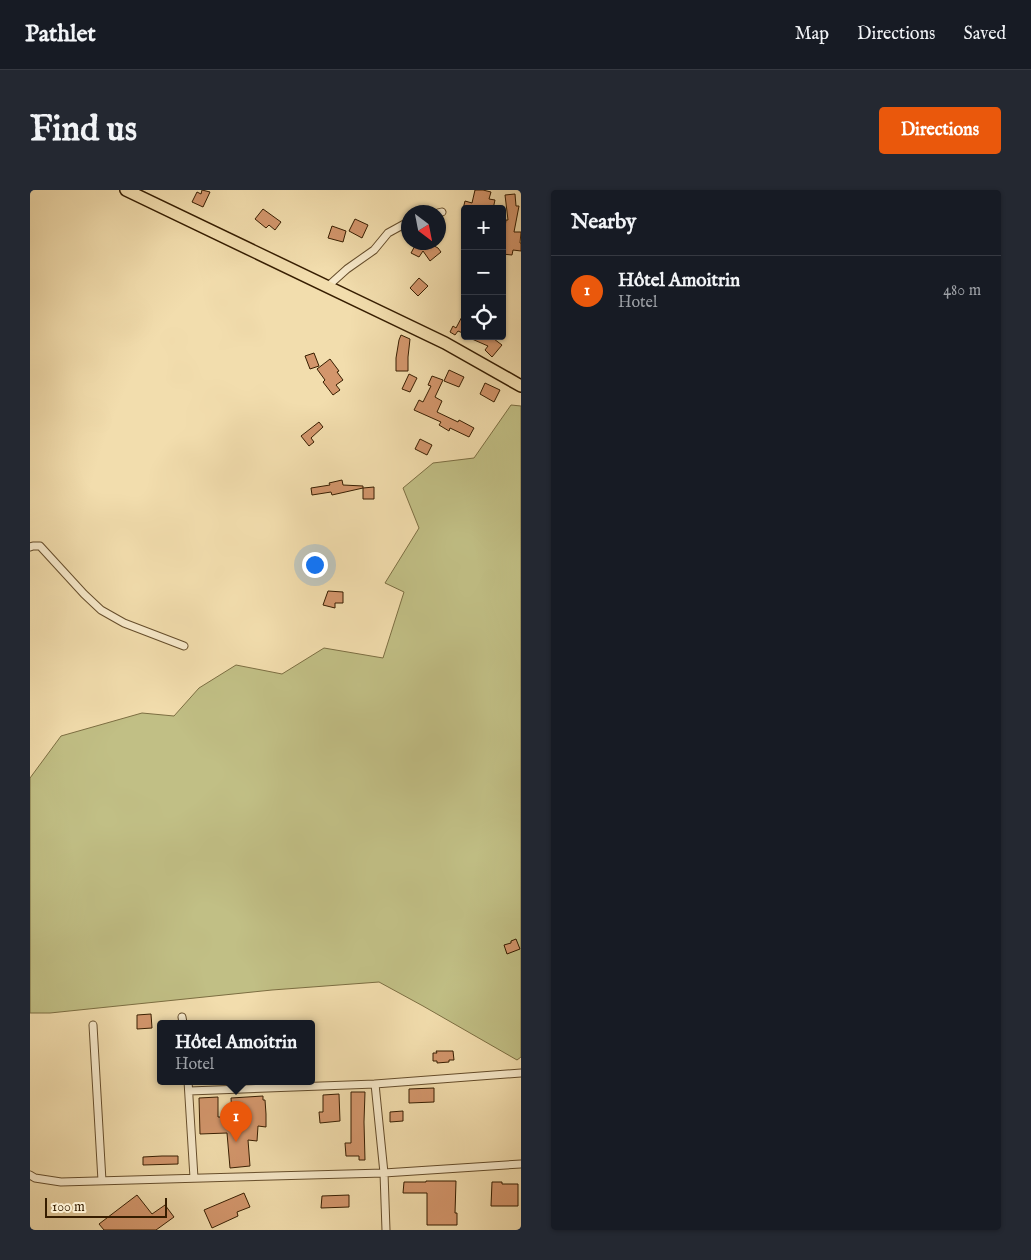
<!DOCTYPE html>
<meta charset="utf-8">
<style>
body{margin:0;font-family:"IM FELL English",serif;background:#242831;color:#f1f3f6}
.controls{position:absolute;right:15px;top:15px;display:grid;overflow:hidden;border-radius:5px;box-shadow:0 1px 4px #0004}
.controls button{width:45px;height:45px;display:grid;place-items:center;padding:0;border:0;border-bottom:1px solid #363941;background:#171b24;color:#f1f3f6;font:25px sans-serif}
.compass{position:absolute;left:371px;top:15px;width:45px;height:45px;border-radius:50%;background:#171b24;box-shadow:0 1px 4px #0004;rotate:148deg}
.scale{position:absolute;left:15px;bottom:12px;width:122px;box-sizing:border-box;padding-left:5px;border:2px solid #361d00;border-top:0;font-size:14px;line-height:18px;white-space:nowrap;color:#361d00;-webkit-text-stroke:4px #f7e9ca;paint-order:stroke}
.you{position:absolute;left:284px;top:374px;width:18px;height:18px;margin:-12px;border:4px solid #fff;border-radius:50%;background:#1a73e8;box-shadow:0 0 0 8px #1a73e833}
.badge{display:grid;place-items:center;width:32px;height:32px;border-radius:50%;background:#ea580c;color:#fff;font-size:16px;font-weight:700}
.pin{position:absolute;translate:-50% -41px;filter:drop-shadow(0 1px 2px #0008)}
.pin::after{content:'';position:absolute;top:26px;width:18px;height:15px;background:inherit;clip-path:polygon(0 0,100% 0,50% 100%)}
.popup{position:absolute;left:127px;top:830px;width:158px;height:65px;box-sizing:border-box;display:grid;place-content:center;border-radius:5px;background:#171b24;filter:drop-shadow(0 1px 4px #0005);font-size:16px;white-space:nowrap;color:#9ea1a6}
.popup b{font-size:19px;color:#f1f3f6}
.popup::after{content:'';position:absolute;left:50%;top:100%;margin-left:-10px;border:10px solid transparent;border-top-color:#171b24}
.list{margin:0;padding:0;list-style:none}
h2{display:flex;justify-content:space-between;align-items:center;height:65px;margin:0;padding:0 20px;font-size:21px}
h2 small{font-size:16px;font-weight:400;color:#9ea1a6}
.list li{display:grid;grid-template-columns:32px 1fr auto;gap:15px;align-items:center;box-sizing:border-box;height:70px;padding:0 20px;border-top:1px solid #363941}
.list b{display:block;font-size:19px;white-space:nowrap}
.list p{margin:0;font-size:16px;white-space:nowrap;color:#9ea1a6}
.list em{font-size:16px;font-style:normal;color:#9ea1a6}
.icon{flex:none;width:28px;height:28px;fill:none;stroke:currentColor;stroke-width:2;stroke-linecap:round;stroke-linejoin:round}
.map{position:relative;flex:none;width:491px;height:1040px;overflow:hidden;border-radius:5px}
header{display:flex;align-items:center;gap:30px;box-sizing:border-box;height:70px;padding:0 25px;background:#171b24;border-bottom:1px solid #363941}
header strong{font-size:24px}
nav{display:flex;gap:28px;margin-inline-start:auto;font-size:18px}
.intro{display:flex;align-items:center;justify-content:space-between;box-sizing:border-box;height:120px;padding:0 30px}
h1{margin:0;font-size:35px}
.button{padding:12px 22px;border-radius:5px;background:#ea580c;color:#fff;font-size:18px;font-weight:700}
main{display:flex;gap:30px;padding:0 30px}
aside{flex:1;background:#171b24;border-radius:5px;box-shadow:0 1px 4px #0004}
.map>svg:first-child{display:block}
.green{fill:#c1bf85;stroke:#7c6e42}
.building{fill:#d3966c;stroke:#361d00}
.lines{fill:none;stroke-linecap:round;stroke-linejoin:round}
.minor-casing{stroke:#654d2b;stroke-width:9}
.primary-casing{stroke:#361d00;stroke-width:14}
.minor{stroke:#f7e9ca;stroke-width:7}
.primary{stroke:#f2ddad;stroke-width:11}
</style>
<header>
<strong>Pathlet</strong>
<nav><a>Map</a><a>Directions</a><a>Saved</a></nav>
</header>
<div class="intro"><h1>Find us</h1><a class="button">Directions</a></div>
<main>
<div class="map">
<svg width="491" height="1040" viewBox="0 0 491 1040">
<rect width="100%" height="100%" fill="#f2ddad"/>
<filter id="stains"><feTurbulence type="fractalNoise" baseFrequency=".004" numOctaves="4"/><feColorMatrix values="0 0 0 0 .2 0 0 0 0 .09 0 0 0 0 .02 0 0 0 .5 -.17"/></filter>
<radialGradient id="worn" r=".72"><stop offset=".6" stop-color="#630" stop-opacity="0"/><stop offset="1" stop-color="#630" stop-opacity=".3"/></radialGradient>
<path class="green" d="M 481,215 L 491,216 L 491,867 L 487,870 L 393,816 L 349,792 L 242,800 L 20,823 L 0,823 L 0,588 L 31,546 L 112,523 L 144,526 L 169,498 L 206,475 L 252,484 L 294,458 L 353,468 L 374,402 L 355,393 L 389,338 L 373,298 L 403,273 L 444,268 Z"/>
<path class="building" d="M 172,0 L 180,2 L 173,17 L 162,12 L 167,2 L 171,4 Z
M 445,0 L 453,0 L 461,2 L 459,9 L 465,10 L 463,19 L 433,19 L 435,11 L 442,13 Z
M 485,4 L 486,16 L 489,16 L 484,42 L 491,42 L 490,53 L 491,53 L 491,61 L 483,60 L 482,65 L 472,64 L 472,60 L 476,30 L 478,30 L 475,5 Z
M 233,19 L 251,32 L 245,40 L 239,35 L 236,38 L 225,29 Z
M 325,29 L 338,35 L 332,48 L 319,41 Z
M 302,36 L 316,41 L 313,52 L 298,48 Z
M 387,52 L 397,52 L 408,58 L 411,62 L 400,71 L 393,61 L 389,67 L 381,63 Z
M 389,88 L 398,96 L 388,106 L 380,98 Z
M 435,121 L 435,144 L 428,141 L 425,145 L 420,142 L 423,136 L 426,138 Z
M 371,145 L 380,149 L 378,167 L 378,181 L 366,181 L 366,168 L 369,150 Z
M 435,146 L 460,146 L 472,155 L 462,167 L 455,160 L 458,156 Z
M 284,163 L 289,176 L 280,179 L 275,166 Z
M 300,169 L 309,181 L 307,182 L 313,190 L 306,195 L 310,200 L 303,205 L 293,192 L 295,190 L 287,179 Z
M 419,180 L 434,187 L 429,197 L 414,191 Z
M 379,184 L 387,188 L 380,202 L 372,199 Z
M 402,186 L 413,190 L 405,207 L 412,211 L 407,222 L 428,232 L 429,230 L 444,238 L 439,247 L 420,238 L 419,241 L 409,235 L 411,232 L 384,220 L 389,210 L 393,212 L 401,196 L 398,195 Z
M 455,193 L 470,200 L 464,212 L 450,204 Z
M 289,232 L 293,237 L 281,248 L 284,252 L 279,256 L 271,246 Z
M 390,249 L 402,255 L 397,265 L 385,259 Z
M 312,290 L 313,295 L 333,296 L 333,298 L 344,297 L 344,309 L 333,309 L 333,298 L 302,305 L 301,302 L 282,305 L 281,298 L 300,295 L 299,293 Z
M 298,401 L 313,402 L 313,413 L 305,413 L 305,418 L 293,415 Z
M 486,749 L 490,759 L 477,764 L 474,755 L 481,753 L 481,751 Z
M 121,824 L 122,838 L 107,839 L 107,825 Z
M 406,861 L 423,861 L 424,870 L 419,870 L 419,872 L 407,873 L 407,871 L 403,871 L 403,863 L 407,863 Z
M 404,898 L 404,912 L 379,913 L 379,899 Z
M 321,902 L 335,902 L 334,932 L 335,970 L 329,970 L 329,966 L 316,966 L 315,953 L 321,953 Z
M 309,904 L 310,931 L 290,933 L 289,922 L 293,922 L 293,905 Z
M 233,906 L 233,910 L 235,910 L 236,924 L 236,937 L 228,936 L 227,951 L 218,950 L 220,976 L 200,978 L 197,943 L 170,944 L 169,908 L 188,907 L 188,927 L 202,927 L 201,908 Z
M 373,921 L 373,931 L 360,932 L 360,922 Z
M 132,966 L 148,966 L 148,974 L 113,975 L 113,967 Z
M 396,991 L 426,991 L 425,1023 L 427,1023 L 427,1035 L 397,1035 L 397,1003 L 373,1003 L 374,992 L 396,992 Z
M 462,992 L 472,992 L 472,994 L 488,994 L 488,1016 L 461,1016 Z
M 214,1003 L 220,1017 L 207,1022 L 208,1026 L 182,1038 L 174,1020 Z
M 107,1005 L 122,1024 L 135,1015 L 144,1027 L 126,1040 L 74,1040 L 69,1034 Z
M 319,1005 L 319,1017 L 291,1018 L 292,1006 Z"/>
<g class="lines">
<defs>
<path id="minor" d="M 408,23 L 412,22
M 297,97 L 317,79 L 344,60 L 358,43 L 378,32
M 0,357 L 3,356 L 10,356 L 54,404 L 71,420 L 94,433 L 154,456
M 152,827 L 153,833
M 63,835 L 72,991
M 158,891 L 164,988
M 345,894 L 354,983 L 356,1040
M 159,901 L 345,894 L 491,883
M 0,985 L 5,988 L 31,992 L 354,983 L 491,974"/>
<path id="primary" d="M 96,0 L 415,153 L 491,196"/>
</defs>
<use href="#minor" class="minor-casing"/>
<use href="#primary" class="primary-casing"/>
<use href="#minor" class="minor"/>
<use href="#primary" class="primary"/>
</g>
<rect width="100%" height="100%" filter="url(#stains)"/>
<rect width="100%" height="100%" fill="url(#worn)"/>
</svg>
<div class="controls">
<button>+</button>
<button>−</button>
<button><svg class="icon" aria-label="locate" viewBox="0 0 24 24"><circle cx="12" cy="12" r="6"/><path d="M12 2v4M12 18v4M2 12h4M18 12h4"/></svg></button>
</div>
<svg class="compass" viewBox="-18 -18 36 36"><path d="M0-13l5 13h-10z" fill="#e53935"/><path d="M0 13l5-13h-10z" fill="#9ea1a6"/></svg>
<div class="scale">100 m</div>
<div class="you"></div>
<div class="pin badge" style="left:206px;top:952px">1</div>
<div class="popup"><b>Hôtel Amoitrin</b>Hotel</div>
</div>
<aside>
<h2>Nearby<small></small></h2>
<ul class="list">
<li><span class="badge">1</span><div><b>Hôtel Amoitrin</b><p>Hotel</p></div><em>480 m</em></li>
</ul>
</aside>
</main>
